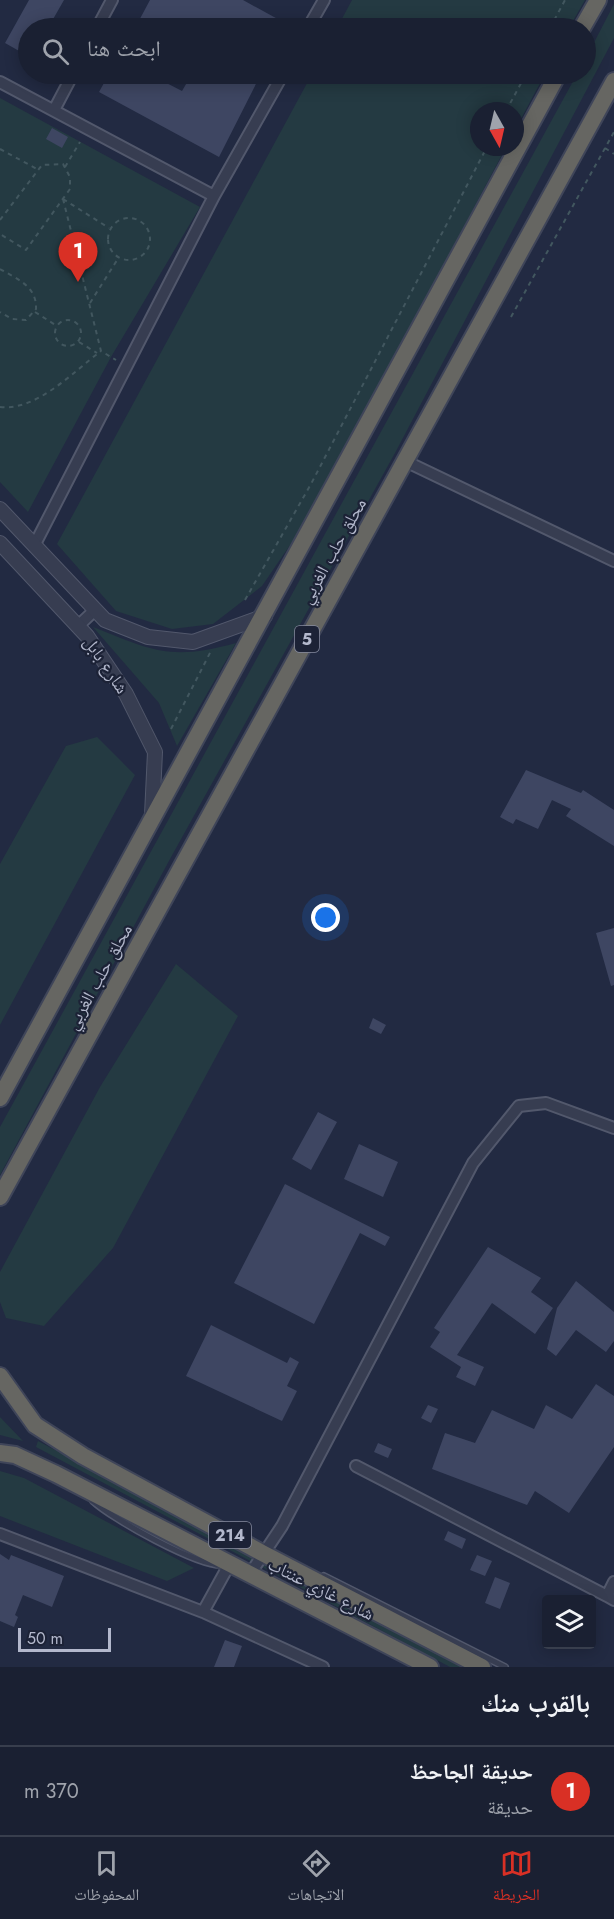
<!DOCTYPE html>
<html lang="ar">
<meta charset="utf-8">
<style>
body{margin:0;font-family:Jost,"Noto Naskh Arabic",sans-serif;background:#272d3e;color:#f1f3f6;direction:rtl}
.controls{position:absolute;right:18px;bottom:18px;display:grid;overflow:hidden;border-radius:6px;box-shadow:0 3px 15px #0003}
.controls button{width:54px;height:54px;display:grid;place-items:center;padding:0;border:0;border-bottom:2px solid #383e4d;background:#1a2032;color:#f1f3f6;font:30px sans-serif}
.compass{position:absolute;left:470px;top:102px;width:54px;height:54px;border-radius:50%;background:#1a2032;box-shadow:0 3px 15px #0003;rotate:172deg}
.scale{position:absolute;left:18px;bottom:15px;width:93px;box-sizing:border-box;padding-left:6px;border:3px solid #b3b8cc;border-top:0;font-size:16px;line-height:21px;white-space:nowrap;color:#b3b8cc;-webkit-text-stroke:4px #1c2236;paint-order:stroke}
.you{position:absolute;left:326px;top:918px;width:21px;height:21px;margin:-15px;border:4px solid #fff;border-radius:50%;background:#1a73e8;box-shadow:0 0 0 9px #1a73e833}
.badge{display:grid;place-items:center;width:39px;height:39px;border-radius:50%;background:#d93025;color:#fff;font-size:20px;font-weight:700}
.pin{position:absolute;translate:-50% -50px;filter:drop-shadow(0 2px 3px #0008)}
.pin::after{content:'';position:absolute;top:32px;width:21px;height:18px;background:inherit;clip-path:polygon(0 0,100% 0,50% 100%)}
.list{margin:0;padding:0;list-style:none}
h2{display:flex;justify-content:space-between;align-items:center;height:78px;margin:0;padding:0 24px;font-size:26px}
h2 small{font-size:20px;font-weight:400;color:#9fa3ac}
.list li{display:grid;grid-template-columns:39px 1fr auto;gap:18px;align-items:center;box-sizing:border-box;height:90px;padding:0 24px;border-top:2px solid #383e4d}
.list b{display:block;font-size:22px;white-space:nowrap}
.list p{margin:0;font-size:20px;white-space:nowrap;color:#9fa3ac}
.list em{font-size:20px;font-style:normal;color:#9fa3ac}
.icon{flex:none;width:33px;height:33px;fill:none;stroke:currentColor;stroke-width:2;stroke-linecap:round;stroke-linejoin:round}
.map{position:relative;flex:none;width:614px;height:1667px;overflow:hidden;direction:ltr}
.search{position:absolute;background:#1a2032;box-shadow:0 3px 15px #0003;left:18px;right:18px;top:18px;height:66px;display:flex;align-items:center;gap:15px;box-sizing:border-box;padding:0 21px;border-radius:33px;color:#9fa3ac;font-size:22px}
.sheet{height:168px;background:#1a2032}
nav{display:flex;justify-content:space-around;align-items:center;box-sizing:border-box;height:84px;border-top:2px solid #383e4d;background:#1a2032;font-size:16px;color:#9fa3ac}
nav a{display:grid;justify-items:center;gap:3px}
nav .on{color:#d93025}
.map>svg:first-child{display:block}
.green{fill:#243a42}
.building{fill:#3e4662}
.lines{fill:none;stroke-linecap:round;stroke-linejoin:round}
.service-casing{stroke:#52586c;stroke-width:8}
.minor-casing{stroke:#52586c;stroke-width:14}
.tertiary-casing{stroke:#52586c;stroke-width:16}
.trunk-casing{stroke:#3f4559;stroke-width:20}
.path{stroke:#42575f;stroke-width:2;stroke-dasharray:4.5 4.5;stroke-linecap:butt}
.service{stroke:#373d51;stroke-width:5}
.minor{stroke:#373d51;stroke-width:10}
.tertiary{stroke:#373d51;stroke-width:14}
.trunk{stroke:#666662;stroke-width:16}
.labels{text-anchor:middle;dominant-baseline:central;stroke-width:4.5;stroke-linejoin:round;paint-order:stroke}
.shield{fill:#1c2236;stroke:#868b9f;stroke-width:1.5}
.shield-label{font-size:16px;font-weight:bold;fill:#b3b8cc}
.street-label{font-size:18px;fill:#b3b8cc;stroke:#1c2236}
</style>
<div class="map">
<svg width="614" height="1667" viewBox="0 0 614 1667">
<rect width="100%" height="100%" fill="#222a42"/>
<path class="green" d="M 352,0 L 585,0 L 569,28 L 337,28 Z
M 614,4 L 614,38 L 395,453 L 170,859 L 0,1175 L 0,1127 L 577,74 L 586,74 L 586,58 Z
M 312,74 L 545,74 L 515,130 L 515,111 L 479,111 L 479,147 L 506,147 L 314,510 L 262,586 L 213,624 L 172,629 L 116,611 L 57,544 Z
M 0,98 L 200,207 L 111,357 L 28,512 L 0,482 Z
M 93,627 C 153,651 171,661 236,643 L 177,746 L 159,703 Z
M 97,737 L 135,775 L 0,1025 L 0,864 L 66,746 Z
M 176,964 L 238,1016 L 113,1248 L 44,1326 L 6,1318 L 0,1302 L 0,1272 L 100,1087 Z
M 0,1417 L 23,1441 L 0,1435 Z
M 38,1441 L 466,1667 L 450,1667 L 36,1447 Z
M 0,1471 L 24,1478 L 194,1568 L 167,1581 L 0,1516 Z"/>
<path class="building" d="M 29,0 L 64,0 L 48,28 L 28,28 L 28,56 L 5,43 Z
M 150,0 L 243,0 L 294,28 L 135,28 Z
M 109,74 L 149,74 L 182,91 L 192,74 L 261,74 L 219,157 L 99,92 Z
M 52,128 L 68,137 L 62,148 L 46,139 Z
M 526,770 L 581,793 L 583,790 L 614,810 L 614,846 L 566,816 L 571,809 L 552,800 L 538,829 L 516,819 L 513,824 L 500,817 Z
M 614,928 L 614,985 L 611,986 L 596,933 Z
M 373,1018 L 386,1025 L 381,1034 L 369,1028 Z
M 318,1112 L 337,1122 L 311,1170 L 292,1159 Z
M 359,1144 L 398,1162 L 383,1197 L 344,1179 Z
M 285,1184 L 390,1237 L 385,1246 L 360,1233 L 314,1324 L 234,1283 Z
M 488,1247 L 541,1278 L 531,1292 L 553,1308 L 535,1334 L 492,1303 L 457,1355 L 484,1367 L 475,1386 L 456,1377 L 461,1367 L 430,1347 L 440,1332 L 434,1328 Z
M 576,1281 L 614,1312 L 614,1341 L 606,1352 L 576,1330 L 556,1356 L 547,1349 L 557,1308 Z
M 211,1325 L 287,1363 L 290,1357 L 299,1362 L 287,1386 L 297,1391 L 282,1421 L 186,1376 Z
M 596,1384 L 614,1396 L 614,1447 L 569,1513 L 535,1491 L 527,1505 L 432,1469 L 445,1433 L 475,1443 L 492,1410 L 534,1429 L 546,1405 L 572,1419 Z
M 428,1405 L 438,1409 L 431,1423 L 421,1418 Z
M 378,1443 L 392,1449 L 388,1458 L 374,1452 Z
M 448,1531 L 466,1539 L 462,1549 L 444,1540 Z
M 0,1554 L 9,1560 L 11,1555 L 64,1576 L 52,1607 L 23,1595 L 15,1615 L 18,1617 L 14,1627 L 0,1621 Z
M 477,1555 L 492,1561 L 485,1576 L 470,1570 Z
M 495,1577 L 510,1583 L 500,1609 L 485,1603 Z
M 225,1640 L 242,1646 L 234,1667 L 214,1667 Z"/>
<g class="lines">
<defs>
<path id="service" d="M 93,1501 C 112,1519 197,1566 222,1565
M 324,1576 L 505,1667"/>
<path id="minor" d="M 97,28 L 112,0
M 308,28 L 324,0
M 0,82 L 214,196
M 54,110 L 73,74
M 405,461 L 614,561
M 34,546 L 214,196 L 283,74
M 78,626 L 95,610
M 356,1466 L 607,1596
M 0,1534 L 203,1612
M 230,1563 L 203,1612 L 323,1667
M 250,1574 L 282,1526 L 473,1163 L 519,1106 L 546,1103 L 614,1128
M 614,1582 L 607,1596 L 614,1600"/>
<path id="tertiary" d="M 0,509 L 105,620 L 148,637 L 193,642 L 265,616
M 0,543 L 87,636 L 126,694 L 155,752 L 152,815"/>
<path id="trunk" d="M 582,28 L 598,0
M 0,1098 L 558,74
M 0,1197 L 614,81
M 0,1376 L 35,1425 L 83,1456 L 264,1554 L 482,1667
M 0,1453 L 15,1455 L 56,1474 L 430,1667"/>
</defs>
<use href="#service" class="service-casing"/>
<use href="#minor" class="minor-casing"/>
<use href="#tertiary" class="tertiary-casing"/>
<use href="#trunk" class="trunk-casing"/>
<path class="path" d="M 550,28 L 565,0
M 506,111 L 526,74
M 605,148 L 614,154
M 0,149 L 37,169
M 65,167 L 80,142
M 63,199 L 101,351 L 116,360
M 63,199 L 109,228
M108 239a21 21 0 1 1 42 0a21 21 0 1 1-42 0Z
M 0,220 L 42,165 L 63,164 L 70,177 L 70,189 L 26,250 L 0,234
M 0,269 C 17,279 37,286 36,309 L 26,320 L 12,319 L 0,312
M 90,303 L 119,257
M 35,312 L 57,326
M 511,317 L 614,132
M55 333a13 13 0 1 1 26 0a13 13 0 1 1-26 0Z
M 79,342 L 97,353
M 0,407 C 37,411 73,372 101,351
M 245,600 L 311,484 L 487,147
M 171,729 L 212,649"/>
<use href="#service" class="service"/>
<use href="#minor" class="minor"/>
<use href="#tertiary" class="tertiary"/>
<use href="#trunk" class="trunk"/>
</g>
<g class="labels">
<g class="shield">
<rect x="295" y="626" width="24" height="26" rx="4.5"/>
<rect x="209" y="1522" width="42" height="26" rx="4.5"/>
</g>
<g class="shield-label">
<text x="307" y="639">5</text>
<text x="230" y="1535">214</text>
</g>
<g class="street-label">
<text transform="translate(333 551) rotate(-61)">محلق حلب الغربي</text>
<text transform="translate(106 665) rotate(56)">شارع بابل</text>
<text transform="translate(99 977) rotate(-61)">محلق حلب الغربي</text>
<text transform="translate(321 1589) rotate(27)">شارع غازي عنتاب</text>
</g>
</g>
</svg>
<div class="controls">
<button><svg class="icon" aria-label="layers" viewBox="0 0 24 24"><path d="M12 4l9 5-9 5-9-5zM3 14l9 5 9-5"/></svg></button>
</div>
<svg class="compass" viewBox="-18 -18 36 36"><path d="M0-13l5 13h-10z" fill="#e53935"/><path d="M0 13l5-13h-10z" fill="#9fa3ac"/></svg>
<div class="scale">50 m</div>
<div class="you"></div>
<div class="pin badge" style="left:78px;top:282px">1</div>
<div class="search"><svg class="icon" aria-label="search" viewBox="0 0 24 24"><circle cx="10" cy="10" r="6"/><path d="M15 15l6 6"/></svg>ابحث هنا</div>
</div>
<section class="sheet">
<h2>بالقرب منك<small></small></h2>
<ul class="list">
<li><span class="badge">1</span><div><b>حديقة الجاحظ</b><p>حديقة</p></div><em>370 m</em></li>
</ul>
</section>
<nav>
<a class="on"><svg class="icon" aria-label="map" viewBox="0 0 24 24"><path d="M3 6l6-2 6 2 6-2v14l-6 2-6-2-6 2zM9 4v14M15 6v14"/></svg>الخريطة</a>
<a><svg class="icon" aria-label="directions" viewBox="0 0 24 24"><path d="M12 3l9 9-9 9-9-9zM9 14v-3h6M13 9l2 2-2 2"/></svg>الاتجاهات</a>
<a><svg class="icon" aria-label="saved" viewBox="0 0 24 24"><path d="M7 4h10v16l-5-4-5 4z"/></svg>المحفوظات</a>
</nav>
